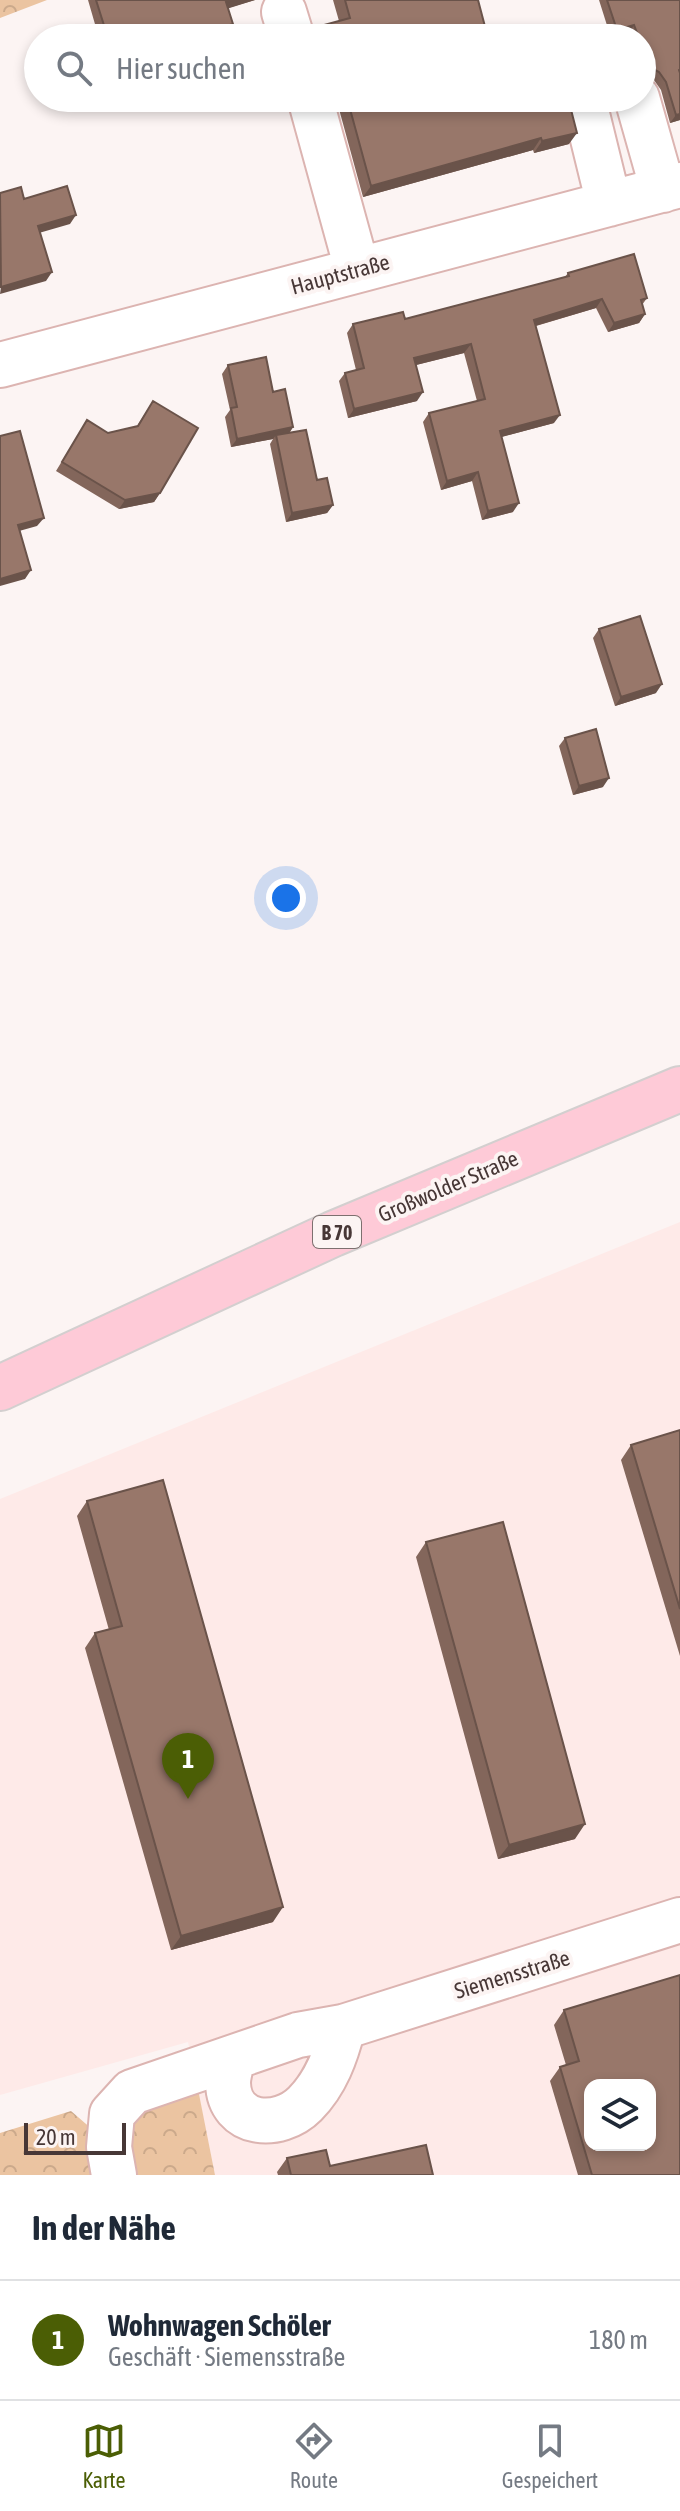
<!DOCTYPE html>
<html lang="de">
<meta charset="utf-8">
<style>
body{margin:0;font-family:"Asap Condensed",sans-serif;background:#f6f6f7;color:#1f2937}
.controls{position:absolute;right:24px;bottom:24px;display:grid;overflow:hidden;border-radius:16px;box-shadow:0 4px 12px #0003}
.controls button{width:72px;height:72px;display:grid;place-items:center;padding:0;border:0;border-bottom:2px solid #e0e1e3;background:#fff;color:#1f2937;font:40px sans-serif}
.scale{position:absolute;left:24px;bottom:20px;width:102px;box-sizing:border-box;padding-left:8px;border:4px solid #473736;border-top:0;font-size:22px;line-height:28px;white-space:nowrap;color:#473736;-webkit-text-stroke:6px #fcf4f3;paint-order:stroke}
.you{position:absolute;left:286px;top:898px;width:28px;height:28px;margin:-20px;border:6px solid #fff;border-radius:50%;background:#1a73e8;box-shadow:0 0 0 12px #1a73e833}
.badge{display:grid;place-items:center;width:52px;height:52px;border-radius:50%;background:#4b5e05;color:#fff;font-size:26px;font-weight:700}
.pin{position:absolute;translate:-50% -66px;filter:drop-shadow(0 2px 4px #0008)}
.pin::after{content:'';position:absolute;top:42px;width:28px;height:24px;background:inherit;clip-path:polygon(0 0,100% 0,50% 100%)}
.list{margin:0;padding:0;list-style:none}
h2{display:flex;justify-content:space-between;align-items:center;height:104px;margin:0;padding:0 32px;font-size:34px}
h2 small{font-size:26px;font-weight:400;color:#747a83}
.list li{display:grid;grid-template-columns:52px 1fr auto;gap:24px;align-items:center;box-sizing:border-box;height:120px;padding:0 32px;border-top:2px solid #e0e1e3}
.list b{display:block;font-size:30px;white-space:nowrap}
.list p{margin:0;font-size:26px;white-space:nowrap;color:#747a83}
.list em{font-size:26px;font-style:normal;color:#747a83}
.icon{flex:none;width:44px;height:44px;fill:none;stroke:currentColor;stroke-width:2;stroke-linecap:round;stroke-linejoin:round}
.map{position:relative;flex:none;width:680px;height:2175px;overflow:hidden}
.search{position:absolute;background:#fff;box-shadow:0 4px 12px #0003;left:24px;right:24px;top:24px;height:88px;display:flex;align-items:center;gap:20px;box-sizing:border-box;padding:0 28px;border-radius:44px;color:#747a83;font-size:30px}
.sheet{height:224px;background:#fff}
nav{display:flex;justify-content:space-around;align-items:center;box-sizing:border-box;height:112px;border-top:2px solid #e0e1e3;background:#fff;font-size:22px;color:#747a83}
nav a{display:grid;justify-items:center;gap:4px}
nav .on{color:#4b5e05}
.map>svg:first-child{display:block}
.built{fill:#feeae8;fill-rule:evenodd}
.forest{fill:url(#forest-crowns)}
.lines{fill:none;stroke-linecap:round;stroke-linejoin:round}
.minor-casing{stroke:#dcb4b1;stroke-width:48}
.major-casing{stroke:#d3cfcf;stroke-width:48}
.minor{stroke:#fff;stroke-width:44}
.major{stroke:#fecad7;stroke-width:44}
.wall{fill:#83665b}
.shaded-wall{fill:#6a534a}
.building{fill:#98776a;stroke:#6a534a;stroke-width:2;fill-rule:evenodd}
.labels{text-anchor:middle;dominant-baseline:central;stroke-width:8;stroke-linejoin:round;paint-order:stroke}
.shield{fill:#fcf4f3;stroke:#7d706f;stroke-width:2}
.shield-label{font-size:20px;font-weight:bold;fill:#473736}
.street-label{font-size:22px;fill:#473736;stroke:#fcf4f3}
</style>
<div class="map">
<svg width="680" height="2175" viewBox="0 0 680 2175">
<defs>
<pattern id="forest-crowns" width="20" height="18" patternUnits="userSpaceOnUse" patternTransform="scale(2)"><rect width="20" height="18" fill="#ebc4a1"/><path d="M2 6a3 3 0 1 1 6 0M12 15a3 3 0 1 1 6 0" fill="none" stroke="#cba98b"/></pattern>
</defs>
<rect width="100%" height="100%" fill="#fcf4f3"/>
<path class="built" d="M 680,1222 L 680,2175 L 215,2175 L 188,2042 L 0,2095 L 0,1499 ZM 590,2085 L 650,2085 L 650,2145 L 590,2145 Z"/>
<path class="forest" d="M 0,0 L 47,0 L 0,18 Z
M 197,2084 L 215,2175 L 126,2175 L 130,2115 Z
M 71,2111 L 93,2130 L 91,2175 L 0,2175 L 0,2133 Z"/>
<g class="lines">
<defs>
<path id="minor" d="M 284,12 L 292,38
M 310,98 L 357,269
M 583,98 L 609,204
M 637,98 L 663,190
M 0,365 L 680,185
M 233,2058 C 231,2066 228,2075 228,2083 C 229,2127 279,2130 305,2104 C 326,2083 336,2055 343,2027
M 114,2175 L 109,2147 L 112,2114 L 132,2092 L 298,2035 L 343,2027 L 680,1920"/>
<path id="major" d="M 0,1388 L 333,1234 L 680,1089"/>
</defs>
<use href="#minor" class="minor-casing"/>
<use href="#major" class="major-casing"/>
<use href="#minor" class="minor"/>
<use href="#major" class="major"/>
</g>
<path class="wall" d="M 88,0 L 255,0 L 228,8 L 227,33 L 211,38 L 99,38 Z
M 333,0 L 478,0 L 488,38 L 316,38 L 324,25 L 339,21 Z
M 599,0 L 680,0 L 680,120 L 670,123 L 661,90 L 654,80 L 642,74 L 642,38 L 631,38 L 629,33 L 611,38 Z
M 336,98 L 568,98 L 569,144 L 534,153 L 533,150 L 363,197 Z
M 568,273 L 647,298 L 642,305 L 645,314 L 639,323 L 608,332 L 596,308 L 536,326 L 554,423 L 501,437 L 513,512 L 482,520 L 472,481 L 441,490 L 423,422 L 429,413 L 477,401 L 464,353 L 416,365 L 417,401 L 348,418 L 339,381 L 345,373 L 356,370 L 347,333 L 353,324 L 405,319 L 565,277 Z
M 228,365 L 273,392 L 293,427 L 290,432 L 317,480 L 333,505 L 327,513 L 286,522 L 270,444 L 273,439 L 231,447 L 225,417 L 230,410 L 222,374 Z
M 153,401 L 160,493 L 154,502 L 119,509 L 56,471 L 87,420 L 108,433 L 137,426 Z
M 599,629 L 656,693 L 615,706 L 593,638 Z
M 565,738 L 603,787 L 573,795 L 559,746 Z
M 680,1430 L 680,1656 L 621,1460 L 631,1445 Z
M 87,1501 L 273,1922 L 171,1950 L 85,1648 L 95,1633 L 109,1630 L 77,1516 Z
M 426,1542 L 575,1839 L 498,1859 L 416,1557 Z
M 564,2010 L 680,2175 L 578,2175 L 550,2081 L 560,2067 L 566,2065 L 554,2025 Z
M 287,2158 L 330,2166 L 433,2175 L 278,2175 L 277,2172 Z"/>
<path class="shaded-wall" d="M 233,0 L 255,0 L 220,11 L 226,2 Z
M 233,24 L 227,33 L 211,38 L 188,38 Z
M 634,25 L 629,33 L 611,38 L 617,30 Z
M 680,114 L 680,120 L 670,123 L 676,115 Z
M 577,133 L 569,144 L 534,153 L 542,141 Z
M 541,138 L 533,150 L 363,197 L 371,186 Z
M 76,215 L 70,224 L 32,235 L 38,226 Z
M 52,272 L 46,281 L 0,294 L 1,287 Z
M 602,299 L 596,308 L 528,328 L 534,320 Z
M 645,314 L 639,323 L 608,332 L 614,323 Z
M 471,344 L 464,353 L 408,367 L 414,358 Z
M 423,392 L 417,401 L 348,418 L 354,409 Z
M 560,415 L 554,423 L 494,439 L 500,431 Z
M 293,427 L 287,436 L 276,435 L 273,439 L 231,447 L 237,439 Z
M 478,472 L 472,481 L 441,490 L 447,481 Z
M 160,493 L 154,502 L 119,509 L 125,500 Z
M 519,503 L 513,512 L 482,520 L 488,511 Z
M 333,505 L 327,513 L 286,522 L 292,513 Z
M 44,518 L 37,526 L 12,533 L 18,525 Z
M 31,570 L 25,579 L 0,586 L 0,579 Z
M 662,684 L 656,693 L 615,706 L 621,697 Z
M 609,778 L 603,787 L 573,795 L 579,786 Z
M 585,1824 L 575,1839 L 498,1859 L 509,1845 Z
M 283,1907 L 273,1922 L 171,1950 L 181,1936 Z"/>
<path class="building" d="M 96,0 L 233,0 L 226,2 L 233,24 L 188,38 L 108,38 Z
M 345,0 L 478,0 L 488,38 L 320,38 L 324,33 L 324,25 L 350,18 Z
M 607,0 L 680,0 L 680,69 L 679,70 L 680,73 L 680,114 L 676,115 L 666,82 L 659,72 L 647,66 L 642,49 L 642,38 L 639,38 L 634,25 L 617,30 Z
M 347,98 L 568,98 L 577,133 L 542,141 L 541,138 L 371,186 Z
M 67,186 L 76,215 L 38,226 L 52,272 L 1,287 L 0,193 L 21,187 L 24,199 Z
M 634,254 L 647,298 L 641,300 L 645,314 L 614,323 L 602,299 L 534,320 L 560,415 L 500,431 L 519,503 L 488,511 L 478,472 L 447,481 L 429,413 L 485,399 L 471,344 L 414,358 L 423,392 L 354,409 L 345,373 L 364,368 L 353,324 L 403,312 L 405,319 L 569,276 L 568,273 Z
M 266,357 L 273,392 L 285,389 L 293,427 L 237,439 L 231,408 L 237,407 L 228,365 Z
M 153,401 L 198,428 L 160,493 L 125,500 L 62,462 L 87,420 L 108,433 L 138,426 Z
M 306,430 L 317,480 L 327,478 L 333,505 L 292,513 L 276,435 Z
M 20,431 L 44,518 L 18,525 L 31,570 L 0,579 L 0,436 Z
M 640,616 L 662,684 L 621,697 L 599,629 Z
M 596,729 L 609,778 L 579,786 L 565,738 Z
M 680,1430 L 680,1609 L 631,1445 Z
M 163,1480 L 283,1907 L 181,1936 L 95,1633 L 122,1626 L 87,1501 Z
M 503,1522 L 585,1824 L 509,1845 L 426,1542 Z
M 680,1975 L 680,2175 L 592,2175 L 560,2067 L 579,2061 L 564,2010 ZM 590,2085 L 650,2085 L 650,2145 L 590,2145 Z
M 426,2145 L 433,2175 L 291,2175 L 287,2158 L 326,2150 L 330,2166 Z"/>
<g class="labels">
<rect class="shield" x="313" y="1216" width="48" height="32" rx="6"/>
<g class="shield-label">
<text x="337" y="1232">B 70</text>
</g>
<g class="street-label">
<text transform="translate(340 274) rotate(-15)">Hauptstraße</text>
<text transform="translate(448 1186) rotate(-23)">Großwolder Straße</text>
<text transform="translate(512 1974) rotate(-17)">Siemensstraße</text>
</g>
</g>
</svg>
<div class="controls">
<button><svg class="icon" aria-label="layers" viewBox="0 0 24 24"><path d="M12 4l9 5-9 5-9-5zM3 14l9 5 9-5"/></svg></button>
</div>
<div class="scale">20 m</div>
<div class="you"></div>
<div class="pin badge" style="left:188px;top:1799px">1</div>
<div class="search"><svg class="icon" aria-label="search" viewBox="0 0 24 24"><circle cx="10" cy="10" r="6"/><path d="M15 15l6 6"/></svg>Hier suchen</div>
</div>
<section class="sheet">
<h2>In der Nähe<small></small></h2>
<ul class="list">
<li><span class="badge">1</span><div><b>Wohnwagen Schöler</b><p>Geschäft · Siemensstraße</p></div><em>180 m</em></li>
</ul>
</section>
<nav>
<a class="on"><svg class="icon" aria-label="map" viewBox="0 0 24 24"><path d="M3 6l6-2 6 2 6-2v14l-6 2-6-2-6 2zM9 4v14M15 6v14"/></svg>Karte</a>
<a><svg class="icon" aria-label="directions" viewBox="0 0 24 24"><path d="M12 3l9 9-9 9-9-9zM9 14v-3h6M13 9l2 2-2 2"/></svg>Route</a>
<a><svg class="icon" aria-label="saved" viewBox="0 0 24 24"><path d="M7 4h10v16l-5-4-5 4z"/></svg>Gespeichert</a>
</nav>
